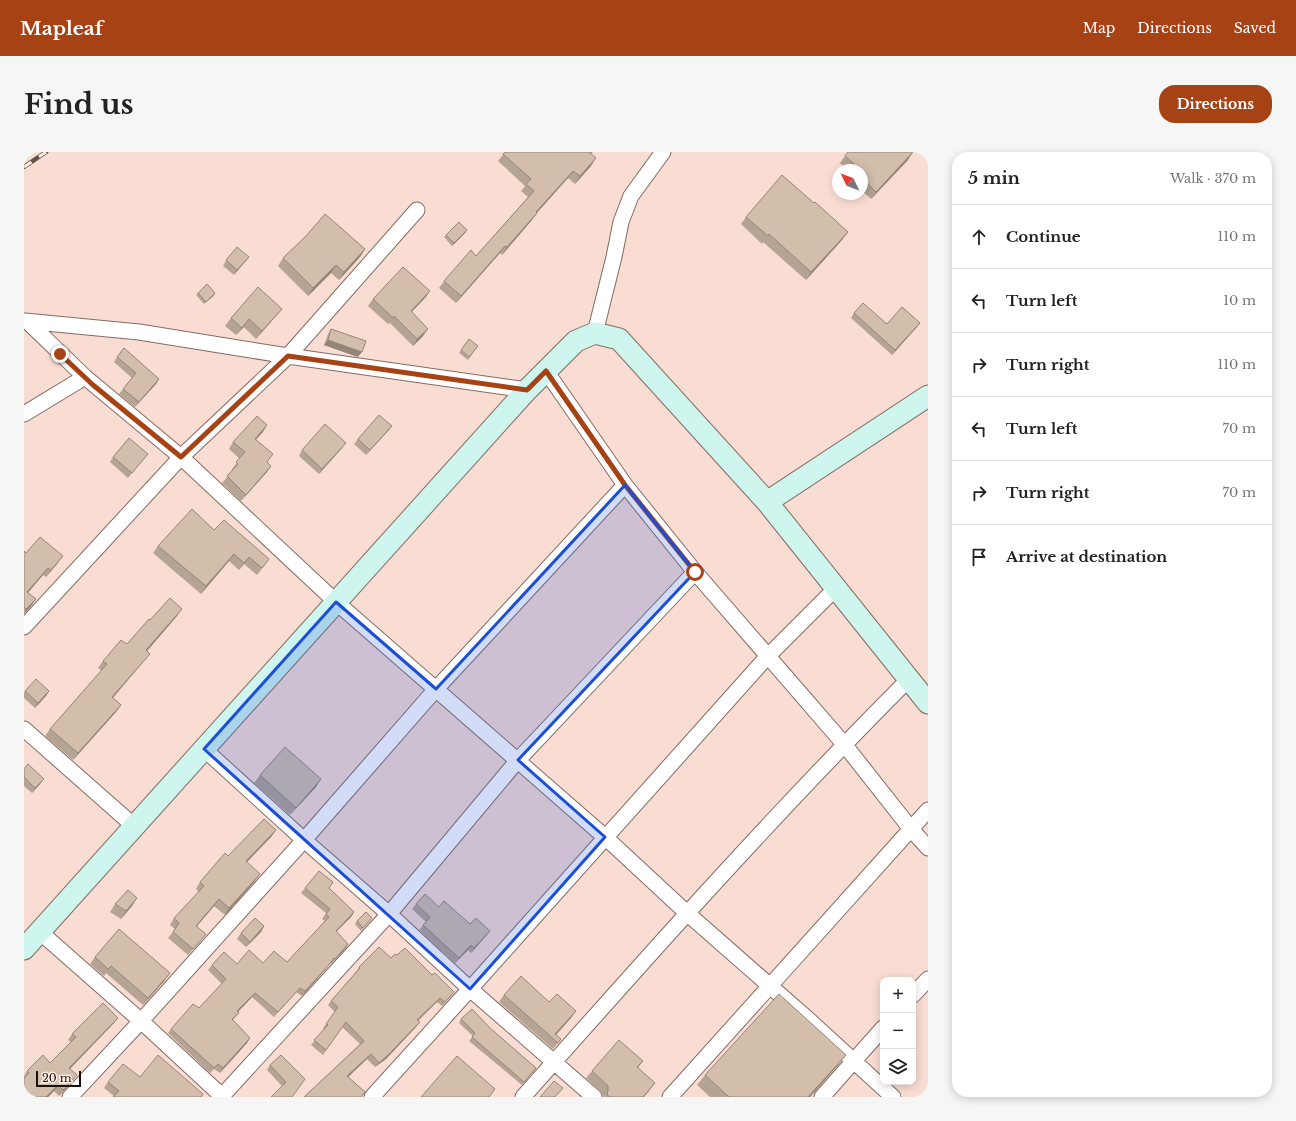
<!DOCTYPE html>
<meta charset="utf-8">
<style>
body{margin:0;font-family:"Libre Baskerville",serif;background:#f6f6f6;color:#222}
.controls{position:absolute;right:12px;bottom:12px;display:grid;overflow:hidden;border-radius:8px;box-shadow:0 2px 10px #0003}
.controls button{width:36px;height:36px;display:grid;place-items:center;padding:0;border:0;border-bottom:1px solid #e0e0e0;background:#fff;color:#222;font:20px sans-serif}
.compass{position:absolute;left:808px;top:12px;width:36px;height:36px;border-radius:50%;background:#fff;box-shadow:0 2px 10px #0003;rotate:313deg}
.scale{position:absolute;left:12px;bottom:10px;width:45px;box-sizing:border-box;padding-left:4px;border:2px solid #19100c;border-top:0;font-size:11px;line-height:14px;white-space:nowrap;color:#19100c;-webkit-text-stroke:3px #feede6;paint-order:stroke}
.stop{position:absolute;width:12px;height:12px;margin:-9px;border:3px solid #a74215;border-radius:50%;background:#fff}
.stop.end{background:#a74215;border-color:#fff;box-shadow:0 1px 4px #0008}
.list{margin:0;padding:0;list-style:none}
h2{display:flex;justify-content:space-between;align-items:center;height:52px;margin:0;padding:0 16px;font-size:17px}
h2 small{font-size:13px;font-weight:400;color:#767676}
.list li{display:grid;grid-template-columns:26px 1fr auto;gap:12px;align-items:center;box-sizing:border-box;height:64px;padding:0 16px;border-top:1px solid #e0e0e0}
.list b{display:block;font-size:15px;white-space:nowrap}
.list em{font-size:13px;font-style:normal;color:#767676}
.icon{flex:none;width:22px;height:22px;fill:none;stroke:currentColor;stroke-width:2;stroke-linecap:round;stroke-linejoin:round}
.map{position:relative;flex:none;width:904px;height:945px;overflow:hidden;border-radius:16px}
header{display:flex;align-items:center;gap:24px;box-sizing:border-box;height:56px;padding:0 20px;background:#a74215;color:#fff}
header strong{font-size:19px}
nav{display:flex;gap:22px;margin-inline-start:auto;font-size:14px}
.intro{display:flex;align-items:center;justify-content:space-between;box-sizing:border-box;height:96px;padding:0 24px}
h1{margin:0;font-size:28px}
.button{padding:10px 18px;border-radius:16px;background:#a74215;color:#fff;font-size:14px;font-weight:700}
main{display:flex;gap:24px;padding:0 24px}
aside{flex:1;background:#fff;border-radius:16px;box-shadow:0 2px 10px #0003}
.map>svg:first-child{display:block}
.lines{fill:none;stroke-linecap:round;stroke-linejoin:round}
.street-casing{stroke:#846b62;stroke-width:17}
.secondary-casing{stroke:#846b62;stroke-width:23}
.street{stroke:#fff;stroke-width:15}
.secondary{stroke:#cef6ef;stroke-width:21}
.rail-casing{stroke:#60514b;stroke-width:4.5}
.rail{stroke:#feede6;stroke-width:3;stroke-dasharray:9;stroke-linecap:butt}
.wall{fill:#b5a393}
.shaded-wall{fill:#948578}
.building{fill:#d3beab;stroke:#948578}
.route{stroke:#a74215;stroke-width:5}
.marked{fill:#1d4ed8;fill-opacity:0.2;stroke:#1d4ed8;stroke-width:3;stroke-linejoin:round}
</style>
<header>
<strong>Mapleaf</strong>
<nav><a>Map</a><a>Directions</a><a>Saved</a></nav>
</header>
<div class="intro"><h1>Find us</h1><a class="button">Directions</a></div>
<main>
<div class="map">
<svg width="904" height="945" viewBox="0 0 904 945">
<rect width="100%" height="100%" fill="#f9ddd2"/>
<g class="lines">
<defs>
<path id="street" d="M 1,169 L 115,180 L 264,204 L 503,238
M 4,170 L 61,225 L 157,305 L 312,450 L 581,685 L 664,762 L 786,869 L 869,945
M 571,181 L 590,105 L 597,70 L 607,44 L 639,0
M 522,219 L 601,333 L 671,420 L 820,592 L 887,677 L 904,696
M 0,262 L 61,225
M 0,475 L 157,305 L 264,204 L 393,58
M 0,577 L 110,674
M 180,597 L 280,688 L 365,762 L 446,837 L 570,945
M 16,780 L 117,869 L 199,945
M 889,843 L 904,827
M 46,945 L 117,869 L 280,688 L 412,537 L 601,333
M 197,945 L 365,762 L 494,608 L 671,420
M 348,945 L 446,837 L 743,505 L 812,436
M 499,945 C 625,803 751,661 885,527
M 646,945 L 904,658
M 798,945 L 859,876"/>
<path id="secondary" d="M 743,350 L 904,244
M 0,797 L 503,238 L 552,189 L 571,181 L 595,187 L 743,350 L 904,551"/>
</defs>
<use href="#street" class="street-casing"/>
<use href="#secondary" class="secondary-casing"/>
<use href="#street" class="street"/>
<use href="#secondary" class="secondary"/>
<defs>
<path id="rail" d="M 0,15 L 22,0"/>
</defs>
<use href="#rail" class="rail-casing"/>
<use href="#rail" class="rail"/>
</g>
<path class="wall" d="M 481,0 L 569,0 L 567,2 L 567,14 L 551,32 L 544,26 L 513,61 L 508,68 L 478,103 L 476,101 L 432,151 L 415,136 L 420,129 L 452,104 L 504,45 L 497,39 L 501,34 L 474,9 Z
M 821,4 L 884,8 L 847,47 L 838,39 L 838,18 L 823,18 L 816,11 Z
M 722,65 L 824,80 L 818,88 L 782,128 L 739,90 L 738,92 L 717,72 Z
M 443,78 L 441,81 L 428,94 L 420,85 L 422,83 Z
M 341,97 L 336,105 L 315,128 L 307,121 L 284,144 L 254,114 L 259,106 Z
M 225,105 L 210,123 L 199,114 L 202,108 Z
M 406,139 L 401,146 L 387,160 L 399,184 L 389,194 L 366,171 L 364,172 L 344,154 L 349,147 Z
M 174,141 L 191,141 L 190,144 L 180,152 L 172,143 Z
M 258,157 L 252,164 L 232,187 L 220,175 L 212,183 L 201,174 L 207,166 Z
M 830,161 L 863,172 L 893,175 L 868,203 L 827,166 Z
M 307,177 L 334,205 L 300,193 L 304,182 Z
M 445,187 L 454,194 L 444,208 L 435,201 Z
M 93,205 L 135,227 L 132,232 L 111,255 L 95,242 L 108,226 L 90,210 Z
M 368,274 L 364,279 L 342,303 L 330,292 L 334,287 Z
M 239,280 L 232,287 L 243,310 L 247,314 L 243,320 L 217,349 L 198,331 L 209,318 L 208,317 L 216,307 L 205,297 L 209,290 Z
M 318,296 L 295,322 L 275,304 L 278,298 Z
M 124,302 L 104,326 L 86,310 L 89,305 Z
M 190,378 L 245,407 L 240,414 L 233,423 L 220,412 L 215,418 L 205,409 L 177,442 L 129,401 L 134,394 Z
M 0,399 L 2,401 L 33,412 L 22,425 L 19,423 L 4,441 L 12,447 L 7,454 L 0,462 Z
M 153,464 L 123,499 L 120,509 L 89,546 L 97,553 L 92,560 L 49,608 L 21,584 L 26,577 L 78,519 L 74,516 L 79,509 L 103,492 L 126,468 Z
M 1,539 L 25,539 L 22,544 L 11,556 L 0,546 L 0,541 Z
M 0,617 L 20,627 L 16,632 L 8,641 L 0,634 Z
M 236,623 L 292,635 L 266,663 L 230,631 Z
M 252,678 L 247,685 L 223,710 L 231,729 L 201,763 L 190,754 L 173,774 L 177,788 L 164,803 L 144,786 L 151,777 L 146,773 L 150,766 L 175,740 L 172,737 L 176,730 L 204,704 Z
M 281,736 L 305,736 L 330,760 L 327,765 L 312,780 L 324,792 L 321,797 L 307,812 L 306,811 L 301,818 L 278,844 L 272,840 L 250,865 L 228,845 L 214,860 L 215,861 L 209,868 L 226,886 L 223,891 L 196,921 L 190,917 L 186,921 L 144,881 L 147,877 L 175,856 L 198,832 L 184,818 L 188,813 L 239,811 L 263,810 L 301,769 L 298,767 L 302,761 L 277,741 Z
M 91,752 L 108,754 L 97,767 L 86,760 Z
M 392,752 L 415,755 L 446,772 L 466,779 L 462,784 L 447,801 L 444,798 L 431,811 L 395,778 L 402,770 L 388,757 Z
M 348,766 L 337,779 L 331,772 L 333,769 Z
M 240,774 L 237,780 L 222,795 L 213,787 L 217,781 Z
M 71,805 L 141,828 L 119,853 L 82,821 L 80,824 L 66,812 Z
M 367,806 L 427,844 L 418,854 L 413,850 L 394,869 L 392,875 L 362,907 L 351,915 L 343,907 L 324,925 L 341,940 L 337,945 L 280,945 L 336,892 L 318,875 L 299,903 L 287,893 L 300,877 L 299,876 L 311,860 L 304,853 L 307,849 L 332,820 L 335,815 Z
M 480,843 L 525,850 L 552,859 L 547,866 L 532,883 L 537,887 L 529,897 L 475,850 Z
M 94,866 L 89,872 L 46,917 L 48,929 L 35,944 L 30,939 L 24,945 L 0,945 L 0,924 L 3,919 L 26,911 L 47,890 L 44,888 L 48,882 Z
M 437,867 L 466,876 L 512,916 L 498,933 L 445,889 L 449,884 L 435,871 Z
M 822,903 L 814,913 L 786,945 L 686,945 L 673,933 L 681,923 Z
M 619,909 L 614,916 L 631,931 L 620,945 L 579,945 L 578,942 L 562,926 L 568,919 Z
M 246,913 L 281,927 L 258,934 L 243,918 Z
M 116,925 L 90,944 L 80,936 L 84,930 Z"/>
<path class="shaded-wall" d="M 889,0 L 884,8 L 847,47 L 852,40 Z
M 572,6 L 567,14 L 551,32 L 556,24 Z
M 549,19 L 544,26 L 507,67 L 512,60 Z
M 513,61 L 508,68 L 478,103 L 483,95 Z
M 443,78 L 441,81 L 428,94 L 430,91 Z
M 824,80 L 818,88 L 782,128 L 787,120 Z
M 481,94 L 476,101 L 432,151 L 437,144 Z
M 341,97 L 336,105 L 315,128 L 320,120 Z
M 225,105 L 221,110 L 210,123 L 213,118 Z
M 312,113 L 307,121 L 284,144 L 289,136 Z
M 406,139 L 401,146 L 382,166 L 387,159 Z
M 258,157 L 252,164 L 232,187 L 238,179 Z
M 225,167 L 220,175 L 212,183 L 218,176 Z
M 896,171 L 893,175 L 868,203 L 871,198 Z
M 404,177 L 399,184 L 389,194 L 393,187 Z
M 304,188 L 338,200 L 334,205 L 300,193 Z
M 135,227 L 132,232 L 111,255 L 115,250 Z
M 243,273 L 239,280 L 227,293 L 231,287 Z
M 368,274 L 364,279 L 342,303 L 346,298 Z
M 322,291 L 318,296 L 295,322 L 298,317 Z
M 247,314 L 243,320 L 217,349 L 222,343 Z
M 210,402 L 205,409 L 177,442 L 182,434 Z
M 39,404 L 33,412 L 22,425 L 27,418 Z
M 225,405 L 220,412 L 215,418 L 220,411 Z
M 24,416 L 19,423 L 0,445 L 3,440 Z
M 12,447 L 7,454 L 0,462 L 2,457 Z
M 158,457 L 153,464 L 117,506 L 122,498 Z
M 126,502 L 120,509 L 83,552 L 88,545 Z
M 25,539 L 22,544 L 11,556 L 14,551 Z
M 97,553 L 92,560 L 49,608 L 54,601 Z
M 20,627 L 16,632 L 8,641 L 11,636 Z
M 297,627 L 292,635 L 266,663 L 272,656 Z
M 252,678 L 247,685 L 218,715 L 222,709 Z
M 236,722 L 231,729 L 201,763 L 205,756 Z
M 113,746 L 108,754 L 97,767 L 102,759 Z
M 195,747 L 190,754 L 168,780 L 172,774 Z
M 330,760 L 327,765 L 308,784 L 312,779 Z
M 240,774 L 237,780 L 222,795 L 226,790 Z
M 466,779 L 462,784 L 447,801 L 450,796 Z
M 324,792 L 321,797 L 307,812 L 311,807 Z
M 447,793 L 444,798 L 431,811 L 435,806 Z
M 304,814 L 301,818 L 278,844 L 281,839 Z
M 146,821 L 141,828 L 119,853 L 124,846 Z
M 430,840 L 427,844 L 418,854 L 421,850 Z
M 231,841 L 228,845 L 210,864 L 213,859 Z
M 416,846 L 413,850 L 390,872 L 393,868 Z
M 552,859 L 547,866 L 529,886 L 531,882 Z
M 94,866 L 89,872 L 41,922 L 45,916 Z
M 396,870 L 392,875 L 362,907 L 351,915 Z
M 226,886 L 223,891 L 196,921 L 199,916 Z
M 347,902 L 343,907 L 320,929 L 323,924 Z
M 822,903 L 814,913 L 786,945 L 784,945 Z
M 53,923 L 48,929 L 35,944 L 39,938 Z
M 631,931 L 620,945 L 619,945 Z
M 34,933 L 30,939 L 24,945 L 22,945 Z"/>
<path class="building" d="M 481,0 L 567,0 L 566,1 L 572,6 L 556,24 L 549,19 L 512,60 L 513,61 L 483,95 L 481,94 L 437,144 L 420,129 L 447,98 L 452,104 L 510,39 L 502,32 L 507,27 L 479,2 Z
M 824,0 L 889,0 L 852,40 L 838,26 L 838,18 L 829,18 L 826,16 L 830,12 L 821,4 Z
M 758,23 L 790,51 L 791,50 L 824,80 L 787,120 L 745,82 L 744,84 L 722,65 Z
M 301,62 L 341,97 L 320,120 L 312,113 L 289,136 L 259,106 L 282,84 Z
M 435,70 L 443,78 L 430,91 L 422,83 Z
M 213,95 L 225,105 L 213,118 L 202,108 Z
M 379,115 L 406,139 L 387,159 L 404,177 L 393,187 L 370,164 L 369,166 L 349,147 Z
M 183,132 L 191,141 L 182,150 L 174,141 Z
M 234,135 L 258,157 L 238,179 L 225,167 L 218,176 L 207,166 Z
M 839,151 L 863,172 L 878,155 L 896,171 L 871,198 L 830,161 Z
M 307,177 L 342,189 L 338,200 L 304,188 Z
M 445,187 L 454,194 L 445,205 L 437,198 Z
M 100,196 L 135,227 L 115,250 L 99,237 L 112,221 L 93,205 Z
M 355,263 L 368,274 L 346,298 L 334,287 Z
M 233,264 L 243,273 L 231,287 L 249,302 L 243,310 L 247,314 L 222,343 L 203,324 L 214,312 L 212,310 L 221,300 L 209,290 Z
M 301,272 L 322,291 L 298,317 L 278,298 Z
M 105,286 L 124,302 L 108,321 L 89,305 Z
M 168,357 L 190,378 L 200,368 L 245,407 L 238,416 L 225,405 L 220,411 L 210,402 L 182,434 L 134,394 Z
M 16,385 L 39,404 L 27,418 L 24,416 L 3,440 L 12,447 L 2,457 L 0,455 L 0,399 L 2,401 Z
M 146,446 L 158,457 L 122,498 L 126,502 L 88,545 L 97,553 L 54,601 L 26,577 L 83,512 L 79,509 L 97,488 L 103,492 L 125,467 L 126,468 Z
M 12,527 L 25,539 L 14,551 L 1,539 Z
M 261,595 L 297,627 L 272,656 L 236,623 Z
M 4,612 L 20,627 L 11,636 L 0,625 L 0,617 Z
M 240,667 L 252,678 L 222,709 L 236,722 L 205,756 L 195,747 L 172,774 L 182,782 L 169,797 L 149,780 L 155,771 L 150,766 L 180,734 L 176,730 L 201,701 L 204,704 Z
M 295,719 L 309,730 L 305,736 L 330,760 L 312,779 L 324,792 L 311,807 L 310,806 L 304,814 L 281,839 L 276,836 L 254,860 L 231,841 L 213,859 L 215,861 L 208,867 L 226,886 L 199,916 L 194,912 L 190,916 L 147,877 L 169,852 L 175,856 L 202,827 L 188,813 L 200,800 L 213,812 L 225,798 L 239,811 L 250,799 L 263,810 L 305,765 L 302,762 L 306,757 L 281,736 Z
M 104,738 L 113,746 L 102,759 L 91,752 Z
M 401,742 L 415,755 L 420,749 L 446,772 L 452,766 L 466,779 L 450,796 L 447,793 L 435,806 L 399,773 L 406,765 L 392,752 Z
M 342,760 L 348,766 L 339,776 L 333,769 Z
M 231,766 L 240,774 L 226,790 L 217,781 Z
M 95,777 L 146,821 L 124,846 L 87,814 L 84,817 L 71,805 Z
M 355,795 L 367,806 L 371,802 L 373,803 L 381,796 L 408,823 L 411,821 L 430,840 L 421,850 L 416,846 L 393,868 L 396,870 L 365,902 L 355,911 L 347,902 L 323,924 L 341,940 L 337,945 L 280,945 L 340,889 L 322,870 L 302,898 L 290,888 L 304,873 L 302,872 L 314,855 L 307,849 L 336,816 L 335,815 Z
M 497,824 L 525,850 L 533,842 L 552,859 L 531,882 L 537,887 L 534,891 L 480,843 Z
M 755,842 L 822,903 L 784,945 L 705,945 L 681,923 Z
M 79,851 L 94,866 L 45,916 L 53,923 L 39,938 L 34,933 L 22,945 L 0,945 L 0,926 L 5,921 L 3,919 L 19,903 L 26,911 L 52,885 L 48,882 Z
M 448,857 L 466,876 L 512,916 L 500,930 L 448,885 L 451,881 L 437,867 Z
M 595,888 L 619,909 L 613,915 L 631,931 L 619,945 L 585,945 L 583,942 L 584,939 L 584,934 L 568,919 Z
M 134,903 L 179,942 L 177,945 L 89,945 L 95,939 L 84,930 L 99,912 L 116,925 Z
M 257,903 L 281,927 L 268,945 L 247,945 L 262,930 L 246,913 Z
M 433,904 L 471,937 L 465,945 L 397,945 Z
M 530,929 L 539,936 L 531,945 L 516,945 Z"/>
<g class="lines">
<path class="route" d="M 36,202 L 69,233 L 157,305 L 264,204 L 503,238 L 522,219 L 601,333 L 671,420"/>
</g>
<path class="marked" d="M 601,333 L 671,420 L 494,608 L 581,685 L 446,837 L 180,597 L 312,450 L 412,537 Z"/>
</svg>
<div class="controls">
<button>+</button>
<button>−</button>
<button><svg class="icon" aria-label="layers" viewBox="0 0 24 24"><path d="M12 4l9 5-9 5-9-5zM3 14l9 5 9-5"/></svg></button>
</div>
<svg class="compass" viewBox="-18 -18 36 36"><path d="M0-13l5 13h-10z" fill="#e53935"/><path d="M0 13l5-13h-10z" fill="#767676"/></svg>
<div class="scale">20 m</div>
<div class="stop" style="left:671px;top:420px"></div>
<div class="stop end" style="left:36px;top:202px"></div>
</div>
<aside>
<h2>5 min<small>Walk · 370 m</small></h2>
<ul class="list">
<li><svg class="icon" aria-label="ahead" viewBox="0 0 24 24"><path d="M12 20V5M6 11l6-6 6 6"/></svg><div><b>Continue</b></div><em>110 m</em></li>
<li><svg class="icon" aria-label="left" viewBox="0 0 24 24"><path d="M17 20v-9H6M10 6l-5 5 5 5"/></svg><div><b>Turn left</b></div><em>10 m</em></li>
<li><svg class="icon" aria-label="right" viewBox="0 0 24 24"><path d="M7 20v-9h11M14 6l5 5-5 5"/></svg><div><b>Turn right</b></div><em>110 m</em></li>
<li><svg class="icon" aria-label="left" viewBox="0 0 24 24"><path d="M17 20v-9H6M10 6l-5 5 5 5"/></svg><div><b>Turn left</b></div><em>70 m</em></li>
<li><svg class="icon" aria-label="right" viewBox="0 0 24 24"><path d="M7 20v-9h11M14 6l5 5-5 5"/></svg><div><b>Turn right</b></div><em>70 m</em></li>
<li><svg class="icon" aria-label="arrive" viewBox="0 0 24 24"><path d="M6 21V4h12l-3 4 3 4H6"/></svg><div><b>Arrive at destination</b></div></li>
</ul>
</aside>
</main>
